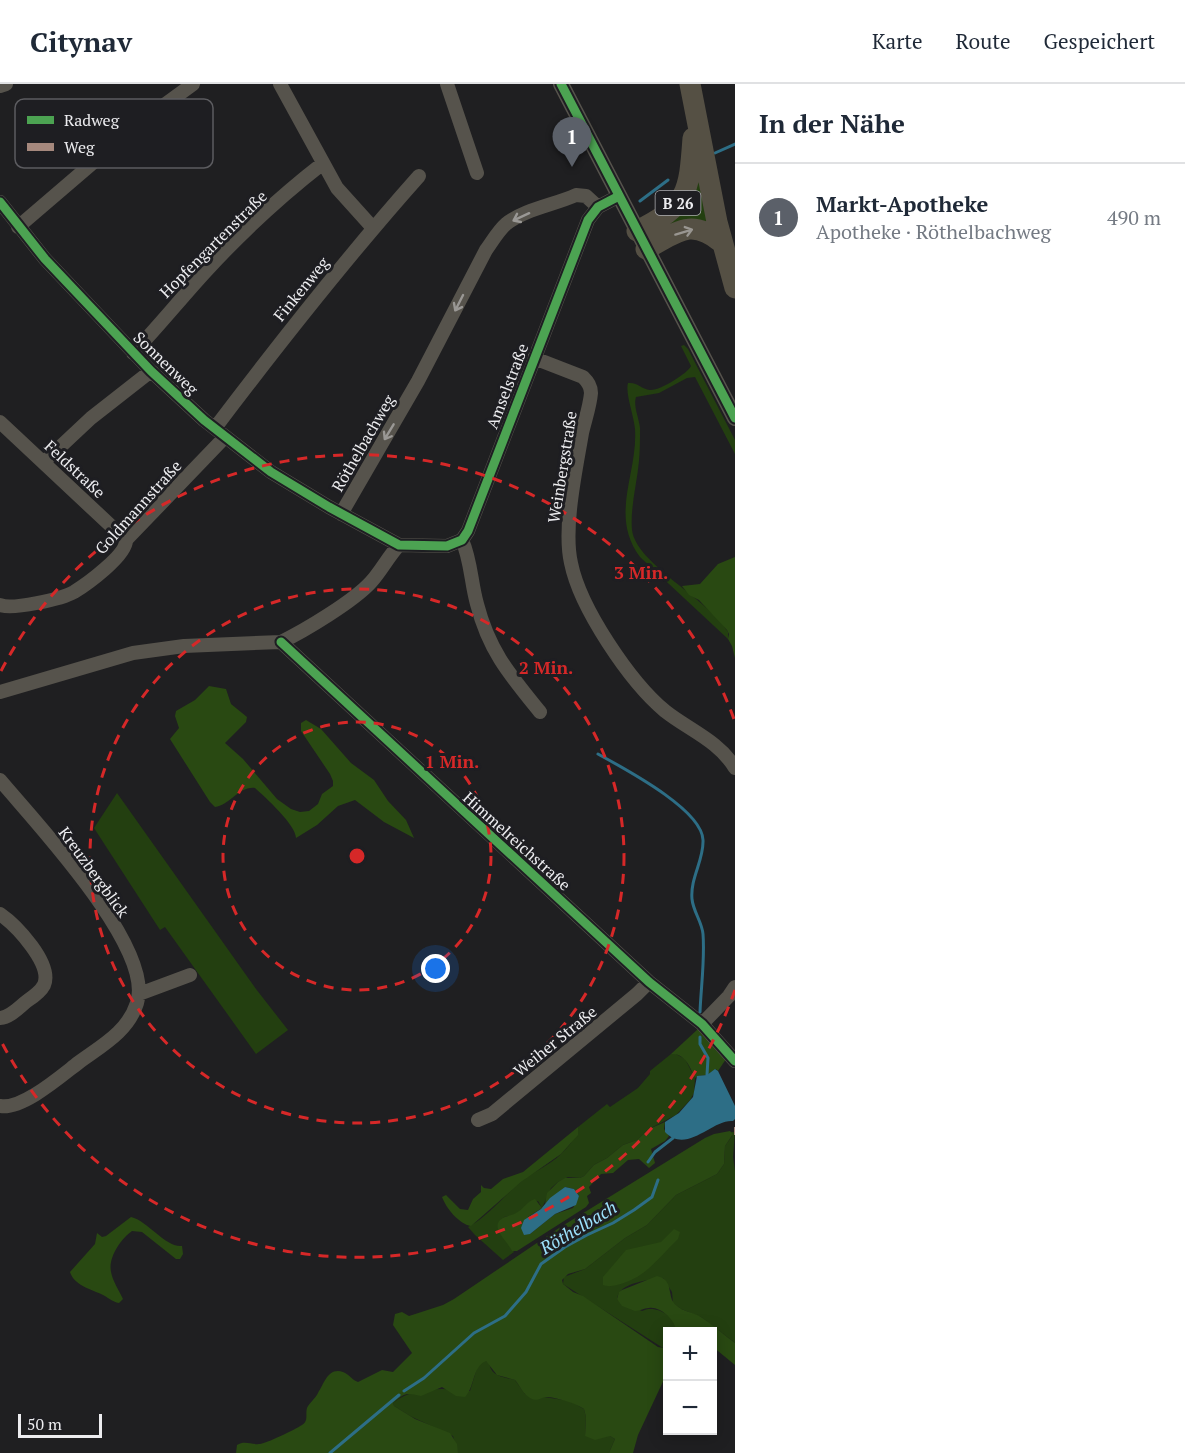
<!DOCTYPE html>
<html lang="de">
<meta charset="utf-8">
<style>
body{margin:0;font-family:"PT Serif",serif;background:#f6f6f7;color:#1f2937}
.controls{position:absolute;right:18px;bottom:18px;display:grid;overflow:hidden;border-radius:0px;box-shadow:0 3px 15px #0003}
.controls button{width:54px;height:54px;display:grid;place-items:center;padding:0;border:0;border-bottom:2px solid #e0e1e3;background:#fff;color:#1f2937;font:30px sans-serif}
.scale{position:absolute;left:18px;bottom:15px;width:84px;box-sizing:border-box;padding-left:6px;border:3px solid #ececef;border-top:0;font-size:16px;line-height:21px;white-space:nowrap;color:#ececef;-webkit-text-stroke:4px #1e1e22;paint-order:stroke}
.you{position:absolute;left:436px;top:885px;width:21px;height:21px;margin:-15px;border:4px solid #fff;border-radius:50%;background:#1a73e8;box-shadow:0 0 0 9px #1a73e833}
.badge{display:grid;place-items:center;width:39px;height:39px;border-radius:50%;background:#5b6069;color:#fff;font-size:20px;font-weight:700}
.pin{position:absolute;translate:-50% -50px;filter:drop-shadow(0 2px 3px #0008)}
.pin::after{content:'';position:absolute;top:32px;width:21px;height:18px;background:inherit;clip-path:polygon(0 0,100% 0,50% 100%)}
.list{margin:0;padding:0;list-style:none}
h2{display:flex;justify-content:space-between;align-items:center;height:78px;margin:0;padding:0 24px;font-size:26px}
h2 small{font-size:20px;font-weight:400;color:#747a83}
.list li{display:grid;grid-template-columns:39px 1fr auto;gap:18px;align-items:center;box-sizing:border-box;height:108px;padding:0 24px;border-top:2px solid #e0e1e3}
.list b{display:block;font-size:22px;white-space:nowrap}
.list p{margin:0;font-size:20px;white-space:nowrap;color:#747a83}
.list em{font-size:20px;font-style:normal;color:#747a83}
.map{position:relative;flex:none;width:735px;height:1369px;overflow:hidden}
header{display:flex;align-items:center;gap:36px;box-sizing:border-box;height:84px;padding:0 30px;background:#fff;border-bottom:2px solid #e0e1e3}
header strong{font-size:28px}
nav{display:flex;gap:33px;margin-inline-start:auto;font-size:21px}
main{display:flex}
aside{flex:1;background:#fff}
.map>svg:first-child{display:block}
.green{fill:#233f10}
.forest{fill:#294912}
.water{fill:#2d6e86}
.lines{fill:none;stroke-linecap:round;stroke-linejoin:round}
.stream{stroke:#2d6e86;stroke-width:3}
.minor{stroke:#56534c;stroke-width:14}
.tertiary{stroke:#56534c;stroke-width:16}
.primary{stroke:#555044;stroke-width:21}
.quiet{stroke:#a5887d;stroke-width:8;stroke-dasharray:15 8;stroke-linecap:butt}
.cycleway-casing{stroke:#1e1e22;stroke-width:13}
.cycleway{stroke:#4ca352;stroke-width:9}
.oneway{stroke:#9a9895}
.oneway2{stroke:#999691}
.ring{fill:none;stroke:#d62828;stroke-width:3;stroke-dasharray:10 8}
.labels{text-anchor:middle;dominant-baseline:central;stroke-width:6;stroke-linejoin:round;paint-order:stroke}
.shield{fill:#1e1e22;stroke:#aeaeb2;stroke-width:1.5}
.shield-label{font-size:15px;font-weight:bold;fill:#ececef}
.street-label{font-size:16px;fill:#ececef;stroke:#1e1e22}
.water-label{font-size:18px;font-style:italic;fill:#9de2fd;stroke:#1e1e22}
.key{fill:#1e1e22;stroke:#5c5c60;stroke-width:1.5}
.key-label{font-size:16px;fill:#ececef}
.centre{fill:#d62828;stroke:#1e1e22;stroke-width:3}
.ring-label{font-size:18px;text-anchor:middle;font-weight:bold;fill:#d62828;stroke:#1e1e22;stroke-width:6;stroke-linejoin:round;paint-order:stroke}
</style>
<header>
<strong>Citynav</strong>
<nav><a>Karte</a><a>Route</a><a>Gespeichert</a></nav>
</header>
<main>
<div class="map">
<svg width="735" height="1369" viewBox="0 0 735 1369">
<rect width="100%" height="100%" fill="#1f1f21"/>
<path class="green" d="M 695,96 L 699,98 L 710,142 L 657,147 Z
M 684,261 L 688,265 L 735,356 L 735,370 L 695,293 L 687,294 L 659,309 L 636,313 C 633,322 639,334 640,344 C 640,355 640,366 639,377 C 637,399 630,424 632,446 C 636,480 709,515 728,548 L 728,555 L 640,473 C 609,431 638,390 635,345 C 634,332 625,309 628,299 C 638,298 641,305 650,306 C 660,307 688,289 691,282 L 681,262 Z
M 117,709 L 256,905 L 288,946 L 256,970 L 165,843 L 160,846 L 94,744 Z
M 671,970 L 676,970 L 685,975 L 695,994 L 694,1009 L 690,1016 L 676,1031 L 649,1045 L 637,1056 L 623,1061 L 607,1074 L 594,1081 L 584,1092 L 580,1094 L 568,1093 L 558,1098 L 551,1104 L 542,1124 L 538,1117 L 514,1131 L 504,1133 L 499,1147 L 514,1168 L 503,1176 L 475,1151 L 468,1143 C 489,1132 504,1111 522,1097 C 534,1087 550,1081 561,1070 C 567,1064 579,1051 578,1043 L 607,1020 L 610,1023 L 638,1004 L 650,990 L 650,987 Z
M 731,1048 L 735,1048 L 733,1073 L 735,1087 L 735,1259 L 701,1233 L 681,1225 L 673,1219 L 672,1208 L 663,1194 C 649,1196 619,1198 617,1215 L 642,1227 C 655,1220 677,1232 675,1247 L 668,1248 L 667,1259 L 663,1264 L 563,1200 L 564,1193 L 585,1185 L 625,1154 L 647,1141 L 676,1111 L 717,1090 L 724,1080 L 725,1062 L 732,1052 Z
M 482,1277 L 486,1277 C 494,1283 487,1276 491,1285 C 495,1293 508,1294 515,1296 L 525,1310 L 570,1317 L 584,1325 L 586,1333 L 585,1352 L 610,1352 L 615,1355 L 609,1369 L 458,1369 L 453,1352 L 410,1332 L 394,1322 L 393,1319 C 413,1302 446,1304 470,1307 L 477,1284 Z"/>
<path class="forest" d="M 735,473 L 735,574 L 732,562 L 728,555 L 729,550 L 727,546 L 699,516 L 689,511 L 682,502 L 700,500 L 718,480 Z
M 209,602 L 226,605 L 231,620 L 247,633 L 246,638 L 225,659 L 243,675 L 277,715 L 291,725 L 300,728 L 309,727 L 318,720 L 322,710 L 333,702 L 333,697 L 330,690 L 301,647 L 301,639 L 306,636 L 321,645 L 351,679 L 374,696 L 388,717 L 406,736 L 414,754 L 384,738 L 355,716 L 338,722 L 317,741 L 296,754 C 296,741 265,713 255,704 C 239,702 229,722 215,723 L 210,718 L 170,655 L 179,644 L 175,632 L 176,627 L 195,616 Z
M 698,945 L 728,972 L 718,987 L 716,985 L 707,991 L 699,992 L 695,994 C 690,983 685,969 671,970 Z
M 665,1038 L 664,1045 L 669,1052 L 665,1057 L 651,1065 L 655,1079 L 649,1084 L 639,1075 L 628,1076 L 613,1089 L 601,1090 L 589,1103 L 591,1109 L 587,1112 L 589,1119 L 586,1123 L 517,1167 L 512,1167 C 508,1158 488,1142 503,1134 C 507,1131 512,1132 516,1129 C 524,1125 527,1117 535,1115 L 542,1124 L 528,1133 L 530,1150 L 555,1130 L 573,1124 L 579,1112 L 574,1105 L 565,1103 L 545,1120 L 547,1109 L 558,1098 L 565,1094 L 580,1094 L 584,1092 L 594,1081 L 607,1074 L 623,1061 L 637,1056 L 649,1045 Z
M 578,1043 L 578,1051 L 561,1070 L 521,1098 L 471,1142 C 459,1140 446,1124 442,1113 L 446,1111 L 460,1125 L 468,1126 L 473,1115 L 481,1108 L 481,1101 L 484,1104 L 491,1105 L 503,1095 L 523,1088 Z
M 730,1047 L 733,1050 L 725,1062 L 724,1080 L 717,1090 L 676,1111 L 647,1141 L 625,1154 L 585,1185 L 568,1190 L 562,1196 L 563,1200 L 573,1208 L 583,1212 L 658,1263 L 663,1264 L 667,1259 L 667,1289 L 638,1351 L 633,1369 L 609,1369 L 615,1355 L 610,1352 L 595,1356 L 585,1352 L 586,1333 L 584,1325 C 575,1319 558,1314 548,1313 C 541,1312 538,1319 530,1314 C 523,1310 520,1302 515,1296 L 497,1291 L 486,1277 C 472,1283 475,1303 465,1313 L 456,1312 L 442,1303 L 421,1312 C 407,1309 405,1308 393,1319 L 394,1322 L 415,1335 L 450,1349 L 457,1360 L 458,1369 L 236,1369 L 237,1361 C 245,1356 251,1361 260,1360 C 265,1360 296,1345 302,1341 C 309,1336 305,1331 307,1324 C 309,1319 315,1315 318,1309 C 324,1300 328,1283 343,1288 C 349,1290 352,1296 358,1298 L 382,1286 L 393,1288 L 412,1269 L 393,1241 L 395,1230 L 402,1228 L 409,1232 L 443,1221 L 454,1215 L 559,1144 L 705,1054 L 714,1050 Z
M 131,1133 C 148,1137 166,1164 182,1162 L 183,1170 L 180,1175 L 176,1175 L 142,1148 L 132,1147 C 121,1155 108,1173 111,1188 C 113,1198 119,1206 123,1215 L 119,1219 C 112,1218 108,1213 101,1210 C 90,1205 74,1201 70,1188 L 95,1160 L 97,1149 L 102,1153 L 106,1152 Z
M 674,1145 L 680,1148 L 678,1155 C 658,1174 646,1194 617,1201 C 611,1202 609,1203 603,1201 L 603,1193 L 626,1166 L 661,1158 Z
M 657,1192 C 675,1196 666,1213 676,1221 C 683,1228 693,1228 701,1233 C 713,1241 724,1251 735,1259 L 735,1281 L 713,1263 L 712,1248 L 675,1247 C 677,1237 660,1222 649,1224 C 643,1224 641,1227 635,1227 L 622,1222 L 617,1215 L 619,1208 L 622,1206 Z"/>
<path class="water" d="M 715,985 L 718,987 L 735,1022 L 735,1035 L 733,1037 C 712,1035 687,1071 665,1048 L 665,1038 L 679,1029 L 693,1013 L 697,992 L 707,991 Z
M 565,1103 L 574,1105 L 579,1112 L 576,1121 L 555,1130 L 530,1150 L 524,1151 L 521,1144 L 524,1136 L 541,1125 L 550,1114 Z"/>
<g class="lines">
<path class="stream" d="M 715,69 L 735,60
M 640,117 L 668,96
M 598,670 C 623,684 702,725 703,756 C 704,776 690,794 692,815 C 693,827 702,838 703,850 C 705,875 701,903 700,928
M 700,953 L 700,960 L 708,974 L 707,991
M 648,1078 L 655,1068 L 673,1054
M 404,1307 L 424,1294 L 474,1249 L 505,1232 L 526,1208 L 541,1180 L 565,1163 L 587,1151 L 613,1139 L 634,1126 L 652,1113 L 658,1096
M 330,1369 L 399,1311"/>
<path class="minor" d="M 280,0 L 337,104 L 373,144
M 447,0 L 477,89
M 0,2 L 6,0
M 0,118 L 45,175 L 151,287 L 204,336 L 271,388 L 329,423 L 399,461 L 447,462 L 462,456 L 468,447 L 588,136 L 598,123 L 619,112
M 18,143 L 137,41 L 193,0
M 133,269 C 159,242 182,213 207,186 C 242,148 281,112 322,80
M 534,274 L 583,293 C 588,298 591,302 591,309 C 590,322 585,336 582,349 C 576,385 563,444 571,479 C 580,524 630,598 665,627 C 689,646 719,657 735,684
M 0,338 L 126,456
M 215,344 C 280,258 347,173 419,92
M 44,378 L 91,334 L 151,287
M 341,430 L 418,297 L 486,166 C 492,158 498,147 506,140 C 525,125 554,121 576,111 L 586,112 L 598,123
M 462,456 C 471,476 471,499 477,520 C 489,567 510,591 540,628
M 0,521 C 12,526 62,515 74,508 C 87,500 127,471 126,456 L 225,353
M 281,558 L 649,898 L 702,940 L 735,977
M 0,608 L 133,569 L 184,562 L 281,558 C 304,547 354,517 371,498 C 381,487 388,473 399,461
M 0,696 C 35,738 155,864 137,919 C 128,948 101,962 78,979 C 61,992 22,1026 0,1022
M 0,830 C 16,841 53,880 44,901 C 41,907 33,913 27,917 C 19,923 11,933 0,934
M 139,910 L 190,891
M 702,940 L 729,912 L 735,903
M 478,1036 L 492,1030 L 637,910 L 649,898"/>
<path class="tertiary" d="M 561,0 L 735,334"/>
<path class="primary" d="M 690,0 L 717,138 L 735,204
M 637,147 C 688,121 689,110 693,54
M 646,165 C 677,149 690,133 721,158"/>
<path class="quiet" d="M 734,1047 L 735,1047"/>
<defs>
<path id="cycleway" d="M 561,0 L 735,334
M 0,118 L 45,175 L 151,287 L 204,336 L 271,388 L 329,423 L 399,461 L 447,462 L 462,456 L 468,447 L 588,136 L 598,123 L 619,112
M 281,558 L 649,898 L 702,940 L 735,977"/>
</defs>
<use href="#cycleway" class="cycleway-casing"/>
<use href="#cycleway" class="cycleway"/>
</g>
<defs><path id="oneway-shaft" d="M-6 0H5M1.5-3L5.5 0L1.5 3" fill="none" stroke-width="1.6" stroke-linecap="round" stroke-linejoin="round" transform="scale(1.5)"/></defs>
<g class="oneway">
<use href="#oneway-shaft" transform="translate(521 133) rotate(155)"/>
<use href="#oneway-shaft" transform="translate(459 219) rotate(117)"/>
<use href="#oneway-shaft" transform="translate(389 348) rotate(121)"/>
</g>
<use class="oneway2" href="#oneway-shaft" transform="translate(684 148) rotate(-17)"/>
<g class="ring">
<circle cx="357" cy="772" r="134"/>
<circle cx="357" cy="772" r="267"/>
<path d="M735 906A401 401 0 0 1 1 957M1 587A401 401 0 0 1 735 638"/>
</g>
<g class="labels">
<rect class="shield" x="655.5" y="107" width="45" height="24" rx="4.5"/>
<g class="shield-label">
<text x="678" y="119">B 26</text>
</g>
<g class="street-label">
<text transform="translate(213 160) rotate(-45)">Hopfengartenstraße</text>
<text transform="translate(301 205) rotate(-51)">Finkenweg</text>
<text transform="translate(166 279) rotate(44)">Sonnenweg</text>
<text transform="translate(507 302) rotate(-69)">Amselstraße</text>
<text transform="translate(363 359) rotate(-60)">Röthelbachweg</text>
<text transform="translate(562 383) rotate(-81)">Weinbergstraße</text>
<text transform="translate(75 385) rotate(43)">Feldstraße</text>
<text transform="translate(138 423) rotate(-48)">Goldmannstraße</text>
<text transform="translate(517 757) rotate(42)">Himmelreichstraße</text>
<text transform="translate(94 788) rotate(54)">Kreuzbergblick</text>
<text transform="translate(555 957) rotate(-39)">Weiher Straße</text>
</g>
<g class="water-label">
<text transform="translate(578 1143) rotate(-31)">Röthelbach</text>
</g>
</g>
<rect x="15" y="15" width="198" height="69" rx="9" class="key"/>
<rect x="27" y="32" width="27" height="8" fill="#4ca352"/>
<rect x="27" y="59" width="27" height="8" fill="#a5887d"/>
<g class="key-label">
<text x="64" y="42">Radweg</text>
<text x="64" y="69">Weg</text>
</g>
<circle cx="357" cy="772" r="9" class="centre"/>
<g class="ring-label">
<text x="641" y="495">3 Min.</text>
<text x="546" y="590">2 Min.</text>
<text x="452" y="684">1 Min.</text>
</g>
</svg>
<div class="controls">
<button>+</button>
<button>−</button>
</div>
<div class="scale">50 m</div>
<div class="you"></div>
<div class="pin badge" style="left:572px;top:83px">1</div>
</div>
<aside>
<h2>In der Nähe<small></small></h2>
<ul class="list">
<li><span class="badge">1</span><div><b>Markt-Apotheke</b><p>Apotheke · Röthelbachweg</p></div><em>490 m</em></li>
</ul>
</aside>
</main>
